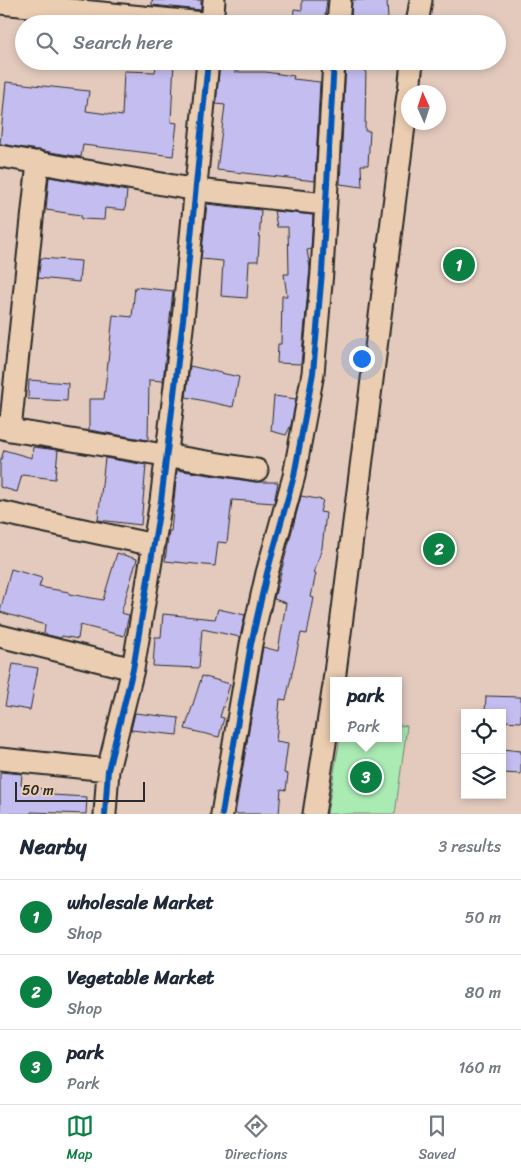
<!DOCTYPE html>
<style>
body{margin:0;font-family:Sriracha,sans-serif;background:#f2f2f3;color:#1f2937}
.controls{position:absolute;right:15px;bottom:15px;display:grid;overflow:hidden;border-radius:0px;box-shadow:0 2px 8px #0003}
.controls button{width:45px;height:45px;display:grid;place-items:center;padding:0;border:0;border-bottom:1px solid #e0e1e3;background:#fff;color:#1f2937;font:25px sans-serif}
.compass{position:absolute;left:401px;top:85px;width:45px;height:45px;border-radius:50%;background:#fff;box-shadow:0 2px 8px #0003;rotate:357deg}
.scale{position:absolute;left:15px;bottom:12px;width:130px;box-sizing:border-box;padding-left:5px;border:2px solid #2b2b2b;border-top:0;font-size:14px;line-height:18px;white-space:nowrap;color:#2b2b2b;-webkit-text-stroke:4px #ebcdb1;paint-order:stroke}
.you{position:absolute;left:361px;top:358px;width:18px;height:18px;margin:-12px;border:4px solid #fff;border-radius:50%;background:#1a73e8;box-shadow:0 0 0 8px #1a73e833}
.badge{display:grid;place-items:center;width:32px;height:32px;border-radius:50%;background:#0b8043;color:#fff;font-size:16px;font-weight:700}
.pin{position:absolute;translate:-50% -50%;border:2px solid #fff;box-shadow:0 1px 5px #0006}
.popup{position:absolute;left:330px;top:677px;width:72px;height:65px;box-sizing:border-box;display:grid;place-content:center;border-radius:0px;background:#fff;filter:drop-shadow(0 1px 4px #0005);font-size:16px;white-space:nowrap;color:#747a83}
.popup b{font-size:19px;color:#1f2937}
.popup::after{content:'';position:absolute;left:50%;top:100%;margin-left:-10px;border:10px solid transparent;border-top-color:#fff}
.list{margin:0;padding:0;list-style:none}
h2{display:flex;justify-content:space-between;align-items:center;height:65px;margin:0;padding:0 20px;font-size:21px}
h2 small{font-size:16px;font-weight:400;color:#747a83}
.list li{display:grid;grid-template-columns:32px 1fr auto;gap:15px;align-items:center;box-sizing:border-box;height:75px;padding:0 20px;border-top:1px solid #e0e1e3}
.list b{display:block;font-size:19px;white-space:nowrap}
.list p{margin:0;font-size:16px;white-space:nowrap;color:#747a83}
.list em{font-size:16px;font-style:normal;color:#747a83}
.icon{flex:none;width:28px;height:28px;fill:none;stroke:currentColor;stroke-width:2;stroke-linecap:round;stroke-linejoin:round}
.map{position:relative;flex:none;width:521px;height:814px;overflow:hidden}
.search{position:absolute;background:#fff;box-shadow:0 2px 8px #0003;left:15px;right:15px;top:15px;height:55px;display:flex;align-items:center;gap:12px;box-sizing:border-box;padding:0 18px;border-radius:28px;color:#747a83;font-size:19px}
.sheet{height:290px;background:#fff}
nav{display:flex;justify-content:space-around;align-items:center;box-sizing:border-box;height:70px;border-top:1px solid #e0e1e3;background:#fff;font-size:14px;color:#747a83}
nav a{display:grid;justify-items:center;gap:2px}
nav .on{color:#0b8043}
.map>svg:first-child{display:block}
.green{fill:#aaebb4;stroke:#6a8b70}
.building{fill:#c4bdef;stroke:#2b2b2b}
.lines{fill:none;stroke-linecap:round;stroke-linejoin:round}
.minor-casing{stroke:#2b2b2b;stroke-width:25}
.minor{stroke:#ebcdb1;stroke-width:21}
.cycleway-casing{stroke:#ebcdb1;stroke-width:9}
.cycleway{stroke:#0057b8;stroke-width:6}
</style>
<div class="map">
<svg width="521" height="814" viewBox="0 0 521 814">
<rect width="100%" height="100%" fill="#e3cabd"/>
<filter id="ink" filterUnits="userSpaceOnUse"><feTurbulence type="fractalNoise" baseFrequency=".02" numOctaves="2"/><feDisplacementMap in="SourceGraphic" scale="10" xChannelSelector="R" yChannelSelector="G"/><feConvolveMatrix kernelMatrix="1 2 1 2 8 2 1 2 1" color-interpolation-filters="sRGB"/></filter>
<g filter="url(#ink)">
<path class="green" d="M 399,725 L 407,726 L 395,814 L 327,814 L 340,738 L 398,738 Z"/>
<path class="building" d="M 152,0 L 201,0 L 201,10 L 152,5 Z
M 302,0 L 327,0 L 324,24 L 293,23 L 294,9 L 302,10 Z
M 352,0 L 387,0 L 388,21 L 351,19 Z
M 157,61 L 174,61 L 171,122 L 177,123 L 173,156 L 83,145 L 81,157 L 0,144 L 6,82 L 89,91 L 86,111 L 122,116 L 124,71 L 155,72 Z
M 220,61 L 236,61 L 235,72 L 265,72 L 294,76 L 293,79 L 320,82 L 315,181 L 217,170 L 225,105 L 216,104 Z
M 346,61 L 366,61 L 365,131 L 370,131 L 368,165 L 361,165 L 362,187 L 340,184 Z
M 49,177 L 127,191 L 125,210 L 105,208 L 104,220 L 81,219 L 81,215 L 46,210 Z
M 207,204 L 261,210 L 258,261 L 249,261 L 247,298 L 221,296 L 223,261 L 201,259 Z
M 274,211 L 313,215 L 311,249 L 307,250 L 310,268 L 301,364 L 277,363 L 278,344 L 281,344 L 282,296 L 287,296 L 284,274 L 289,274 L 288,227 L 277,227 Z
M 41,258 L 81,261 L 79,282 L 38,278 Z
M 135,287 L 173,291 L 163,381 L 149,380 L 148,440 L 89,430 L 89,399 L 104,399 L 113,315 L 132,317 Z
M 190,366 L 239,377 L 233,407 L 186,397 Z
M 29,380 L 68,383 L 67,401 L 28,399 Z
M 274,396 L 296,399 L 291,425 L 286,435 L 271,431 Z
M 33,447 L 58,450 L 55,479 L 22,475 L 17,492 L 0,487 L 0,463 L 4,450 L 32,458 Z
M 105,458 L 146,465 L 141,525 L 98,520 Z
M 177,470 L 255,482 L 278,482 L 274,503 L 232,500 L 227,543 L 218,542 L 215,566 L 165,561 L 169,531 L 171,531 Z
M 301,496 L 323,500 L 320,512 L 326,513 L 322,548 L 314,573 L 316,573 L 311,597 L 314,598 L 307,634 L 301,633 L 286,700 L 280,699 L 276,741 L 288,743 L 284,773 L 288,774 L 286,790 L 281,789 L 279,814 L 235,814 L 263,647 L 278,651 L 286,603 L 274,599 Z
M 117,553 L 137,559 L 121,613 L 129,615 L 124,636 L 80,625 L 78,639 L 62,636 L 61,638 L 44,634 L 45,625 L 0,612 L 11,569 L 42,578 L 39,587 L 69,592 L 69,594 L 103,600 Z
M 218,609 L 245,615 L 240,637 L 202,629 L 199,668 L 153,666 L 155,637 L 161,637 L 163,614 L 215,619 Z
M 13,664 L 38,668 L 30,710 L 5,706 Z
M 202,676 L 230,684 L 220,717 L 224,718 L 219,737 L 185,729 Z
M 486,696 L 521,697 L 521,722 L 502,721 L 502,713 L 485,713 Z
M 135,713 L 179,718 L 177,735 L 131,730 Z
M 502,749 L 521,751 L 521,774 L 502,773 Z
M 0,772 L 22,774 L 21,785 L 53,791 L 52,795 L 87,797 L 86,814 L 31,812 L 31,814 L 0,814 Z"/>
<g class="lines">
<defs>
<path id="minor" d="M 0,3 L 214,24
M 212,24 L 214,0
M 338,24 L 340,0
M 417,24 L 421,0
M 409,92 L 412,61
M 0,156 L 197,190 L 325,204
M 0,427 L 10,430 L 257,470
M 10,430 L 38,162
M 0,512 L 154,545
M 0,636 L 133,669
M 334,681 L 408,94
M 0,759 L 108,770
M 105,814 L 108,770 L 133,669 L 161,501 L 183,320 L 208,61
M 222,814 L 251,644 L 267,573 L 294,476 L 313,373 L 322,272 L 334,61
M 314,814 L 334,685"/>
</defs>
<use href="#minor" class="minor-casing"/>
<use href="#minor" class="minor"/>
<defs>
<path id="cycleway" d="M 105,814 L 108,770 L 133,669 L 161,501 L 183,320 L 208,61
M 222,814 L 251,644 L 267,573 L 294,476 L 313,373 L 322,272 L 334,61"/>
</defs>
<use href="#cycleway" class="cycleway-casing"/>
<use href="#cycleway" class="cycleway"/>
</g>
</g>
</svg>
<div class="controls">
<button><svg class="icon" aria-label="locate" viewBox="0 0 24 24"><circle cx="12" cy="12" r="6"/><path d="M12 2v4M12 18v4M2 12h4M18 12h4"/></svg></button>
<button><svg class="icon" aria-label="layers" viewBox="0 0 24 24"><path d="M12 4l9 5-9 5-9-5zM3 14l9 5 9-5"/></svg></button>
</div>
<svg class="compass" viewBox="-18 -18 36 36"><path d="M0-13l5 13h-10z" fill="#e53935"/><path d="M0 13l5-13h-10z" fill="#747a83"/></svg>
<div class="scale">50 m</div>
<div class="you"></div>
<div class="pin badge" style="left:459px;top:265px">1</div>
<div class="pin badge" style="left:439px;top:549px">2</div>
<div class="pin badge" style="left:366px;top:777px">3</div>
<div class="popup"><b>park</b>Park</div>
<div class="search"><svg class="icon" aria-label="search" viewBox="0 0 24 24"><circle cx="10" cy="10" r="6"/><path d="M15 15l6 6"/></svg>Search here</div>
</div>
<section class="sheet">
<h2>Nearby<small>3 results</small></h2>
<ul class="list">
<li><span class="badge">1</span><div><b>wholesale Market</b><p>Shop</p></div><em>50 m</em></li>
<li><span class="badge">2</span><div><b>Vegetable Market</b><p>Shop</p></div><em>80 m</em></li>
<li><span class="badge">3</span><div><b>park</b><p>Park</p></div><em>160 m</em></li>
</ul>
</section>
<nav>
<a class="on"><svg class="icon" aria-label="map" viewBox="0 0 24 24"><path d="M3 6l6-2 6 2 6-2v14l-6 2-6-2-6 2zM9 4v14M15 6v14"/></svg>Map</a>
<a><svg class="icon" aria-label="directions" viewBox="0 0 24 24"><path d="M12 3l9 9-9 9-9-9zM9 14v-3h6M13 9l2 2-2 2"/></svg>Directions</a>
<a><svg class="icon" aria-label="saved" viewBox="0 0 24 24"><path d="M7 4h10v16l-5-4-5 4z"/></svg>Saved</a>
</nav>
